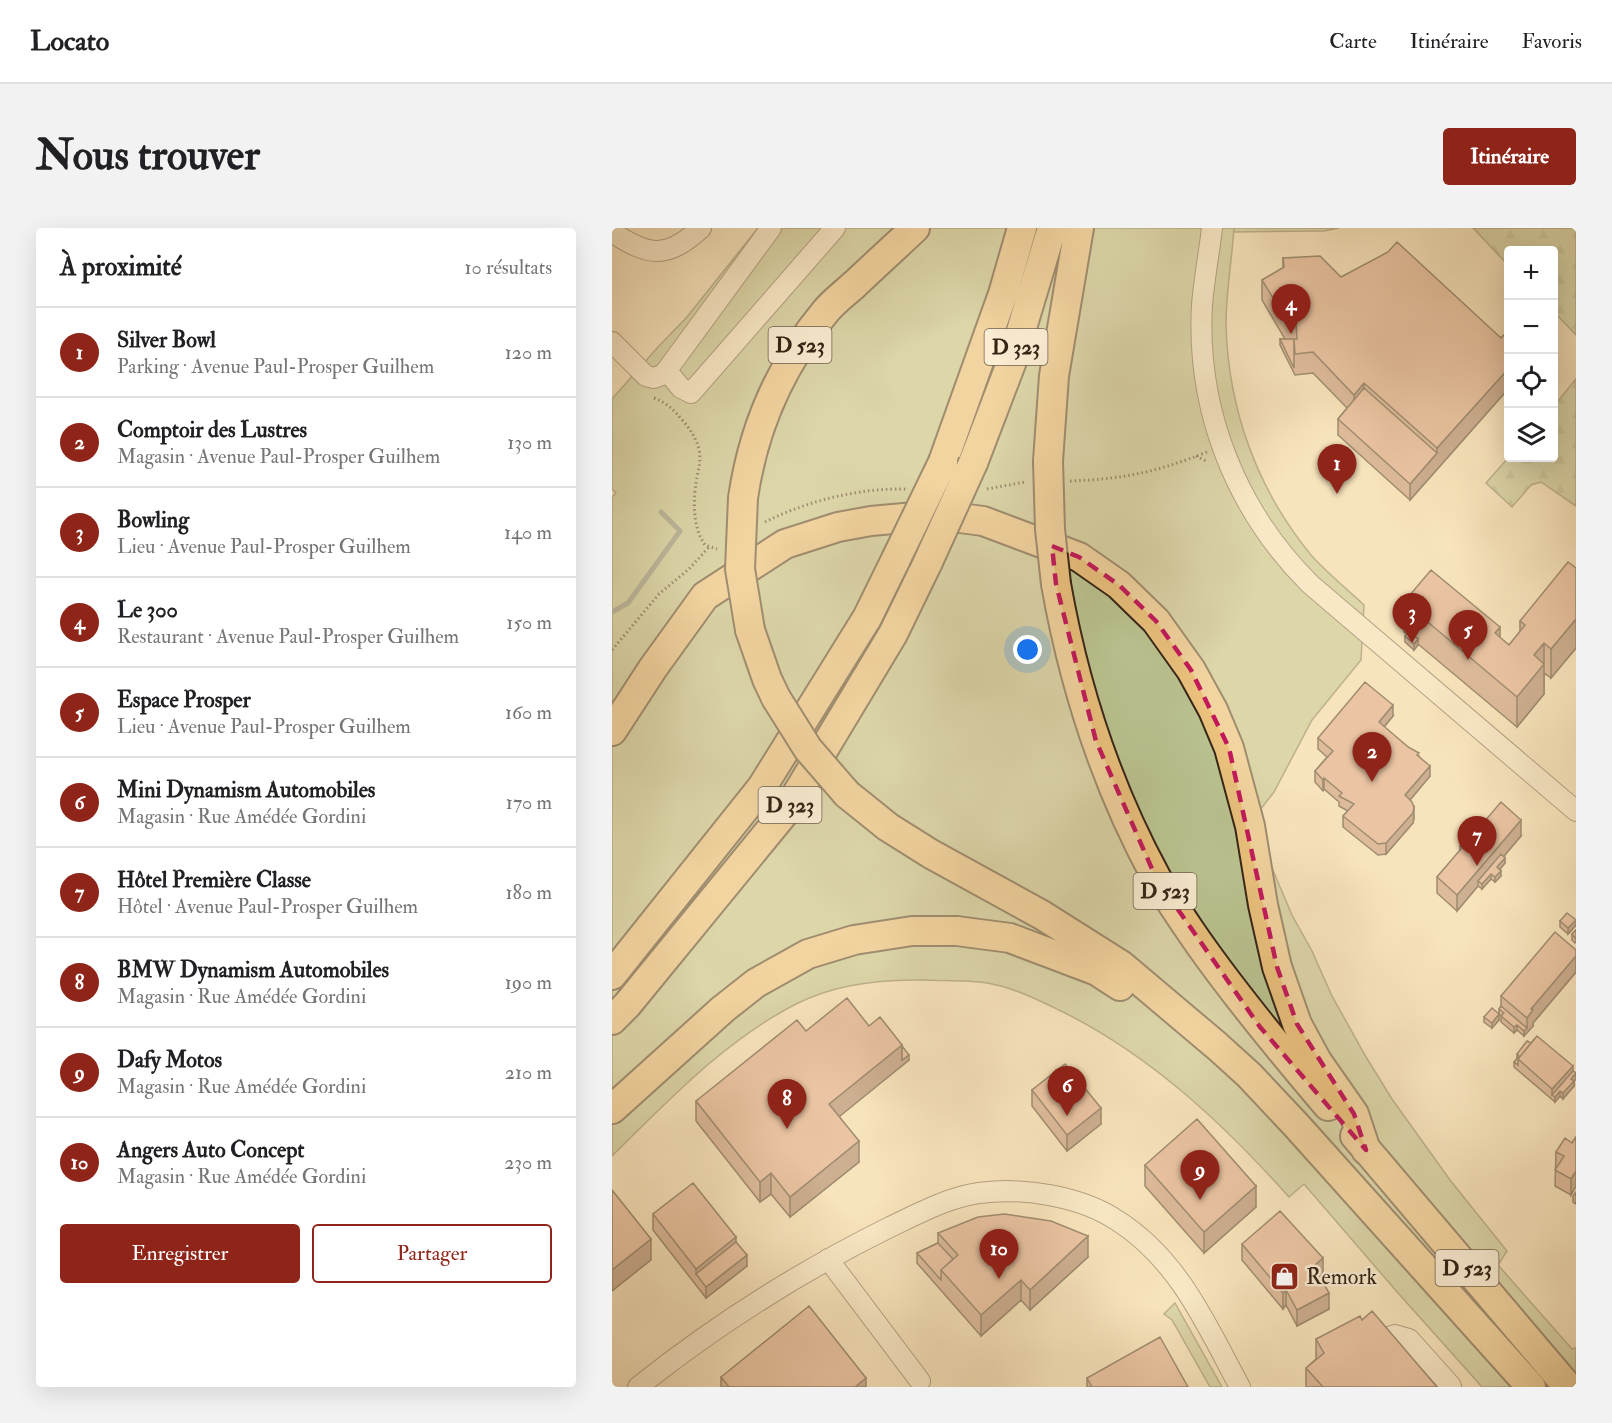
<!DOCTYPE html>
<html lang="fr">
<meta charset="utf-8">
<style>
body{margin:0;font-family:"IM FELL Double Pica",serif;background:#f2f2f2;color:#202124}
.controls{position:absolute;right:18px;top:18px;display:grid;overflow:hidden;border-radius:6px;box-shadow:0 6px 24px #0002}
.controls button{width:54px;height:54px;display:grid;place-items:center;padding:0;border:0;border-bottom:2px solid #e0e0e0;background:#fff;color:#202124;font:30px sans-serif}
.you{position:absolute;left:416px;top:422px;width:21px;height:21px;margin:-15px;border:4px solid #fff;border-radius:50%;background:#1a73e8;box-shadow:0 0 0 9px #1a73e833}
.badge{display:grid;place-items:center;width:39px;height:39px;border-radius:50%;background:#8f2418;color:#fff;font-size:20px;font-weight:700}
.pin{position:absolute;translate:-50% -50px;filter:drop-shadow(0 2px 3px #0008)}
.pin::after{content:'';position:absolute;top:32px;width:21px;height:18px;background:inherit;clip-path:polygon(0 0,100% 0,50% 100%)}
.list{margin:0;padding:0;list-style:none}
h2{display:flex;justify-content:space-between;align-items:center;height:78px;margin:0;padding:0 24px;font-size:26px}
h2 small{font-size:20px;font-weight:400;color:#757577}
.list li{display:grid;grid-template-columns:39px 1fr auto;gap:18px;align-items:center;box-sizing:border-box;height:90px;padding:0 24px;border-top:2px solid #e0e0e0}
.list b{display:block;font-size:22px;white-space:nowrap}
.list p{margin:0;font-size:20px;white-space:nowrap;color:#757577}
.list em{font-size:20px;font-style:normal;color:#757577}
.actions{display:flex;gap:12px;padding:18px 24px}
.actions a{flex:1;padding:14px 0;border:2px solid #8f2418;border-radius:6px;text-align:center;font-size:21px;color:#8f2418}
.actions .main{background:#8f2418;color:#fff}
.icon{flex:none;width:33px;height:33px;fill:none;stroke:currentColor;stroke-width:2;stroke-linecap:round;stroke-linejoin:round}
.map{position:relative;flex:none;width:964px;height:1159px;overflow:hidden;border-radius:6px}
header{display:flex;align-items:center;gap:36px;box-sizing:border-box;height:84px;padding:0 30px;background:#fff;border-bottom:2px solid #e0e0e0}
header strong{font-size:28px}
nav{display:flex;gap:33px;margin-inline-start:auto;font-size:21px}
.intro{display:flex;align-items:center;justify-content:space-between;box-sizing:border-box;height:144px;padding:0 36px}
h1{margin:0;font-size:42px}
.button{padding:15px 27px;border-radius:6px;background:#8f2418;color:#fff;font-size:21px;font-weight:700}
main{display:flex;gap:36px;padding:0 36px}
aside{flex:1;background:#fff;border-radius:6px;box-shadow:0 6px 24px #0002}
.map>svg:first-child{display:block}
.green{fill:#bbc592;stroke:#787454;stroke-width:1.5}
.forest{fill:url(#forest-firs);stroke:#787454;stroke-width:1.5}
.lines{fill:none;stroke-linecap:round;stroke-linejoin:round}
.stream{stroke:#738075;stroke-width:5}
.minor-casing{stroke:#665440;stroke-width:22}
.highway-casing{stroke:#352416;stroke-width:32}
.path{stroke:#352416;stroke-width:3;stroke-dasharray:1.5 3;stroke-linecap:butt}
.minor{stroke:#faedd3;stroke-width:20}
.highway{stroke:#ecc27e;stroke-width:28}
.highway-bridge-casing{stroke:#352416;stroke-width:32;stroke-linecap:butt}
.highway-bridge{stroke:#ecc27e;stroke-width:28}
.wall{fill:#bc8973;stroke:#352416;stroke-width:1.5}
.shaded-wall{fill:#996f5e;stroke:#352416;stroke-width:1.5}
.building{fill:#db9f86;stroke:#352416;stroke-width:1.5}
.marked{fill:none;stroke:#c2185b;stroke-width:4.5;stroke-dasharray:12 8;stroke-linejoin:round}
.labels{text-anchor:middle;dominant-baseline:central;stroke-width:5;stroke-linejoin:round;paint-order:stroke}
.shield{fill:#faedd3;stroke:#70604f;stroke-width:1.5}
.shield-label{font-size:21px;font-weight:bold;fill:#352416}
.poi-label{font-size:22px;fill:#352416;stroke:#faedd3;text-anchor:start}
</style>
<header>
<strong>Locato</strong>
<nav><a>Carte</a><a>Itinéraire</a><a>Favoris</a></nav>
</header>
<div class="intro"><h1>Nous trouver</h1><a class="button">Itinéraire</a></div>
<main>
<aside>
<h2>À proximité<small>10 résultats</small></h2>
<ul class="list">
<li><span class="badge">1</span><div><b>Silver Bowl</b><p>Parking · Avenue Paul-Prosper Guilhem</p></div><em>120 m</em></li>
<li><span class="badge">2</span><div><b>Comptoir des Lustres</b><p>Magasin · Avenue Paul-Prosper Guilhem</p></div><em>130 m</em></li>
<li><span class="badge">3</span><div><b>Bowling</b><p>Lieu · Avenue Paul-Prosper Guilhem</p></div><em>140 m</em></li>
<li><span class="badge">4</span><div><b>Le 300</b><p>Restaurant · Avenue Paul-Prosper Guilhem</p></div><em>150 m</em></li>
<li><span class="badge">5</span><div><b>Espace Prosper</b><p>Lieu · Avenue Paul-Prosper Guilhem</p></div><em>160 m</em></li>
<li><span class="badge">6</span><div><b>Mini Dynamism Automobiles</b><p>Magasin · Rue Amédée Gordini</p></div><em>170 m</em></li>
<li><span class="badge">7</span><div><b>Hôtel Première Classe</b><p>Hôtel · Avenue Paul-Prosper Guilhem</p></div><em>180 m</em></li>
<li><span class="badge">8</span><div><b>BMW Dynamism Automobiles</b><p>Magasin · Rue Amédée Gordini</p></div><em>190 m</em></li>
<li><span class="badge">9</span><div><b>Dafy Motos</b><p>Magasin · Rue Amédée Gordini</p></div><em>210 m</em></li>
<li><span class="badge">10</span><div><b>Angers Auto Concept</b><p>Magasin · Rue Amédée Gordini</p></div><em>230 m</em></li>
</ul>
<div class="actions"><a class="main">Enregistrer</a><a>Partager</a></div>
</aside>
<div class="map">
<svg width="964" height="1159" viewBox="0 0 964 1159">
<defs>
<pattern id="forest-firs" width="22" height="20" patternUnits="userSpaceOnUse" patternTransform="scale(1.5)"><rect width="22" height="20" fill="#bbc592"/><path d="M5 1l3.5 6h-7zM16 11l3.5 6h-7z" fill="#a1a97d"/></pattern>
</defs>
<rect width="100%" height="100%" fill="#f8e4bc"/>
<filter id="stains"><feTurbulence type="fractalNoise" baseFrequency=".00333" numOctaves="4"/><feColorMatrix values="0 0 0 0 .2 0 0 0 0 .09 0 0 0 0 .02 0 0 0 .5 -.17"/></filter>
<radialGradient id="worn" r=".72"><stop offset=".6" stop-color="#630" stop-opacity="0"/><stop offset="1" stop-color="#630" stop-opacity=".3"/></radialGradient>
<path class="green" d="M 146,0 L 622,0 C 620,32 614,64 614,96 C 616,181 645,261 699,327 C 715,345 735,361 752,377 L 749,432 L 700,492 L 662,564 L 645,586 L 651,619 L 680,687 L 700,723 L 720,768 L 754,829 L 780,871 L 838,952 L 895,1023 L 886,1037 L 960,1121 L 964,1120 L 964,1159 L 870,1159 L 786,1065 L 692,956 L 677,969 C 611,895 537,826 447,782 C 424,771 400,759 375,755 C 355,752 332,753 312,752 C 269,751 223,756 184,776 C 112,813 57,872 0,928 L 0,269 L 4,265 L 0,261 L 0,171 L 46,119 L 75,89 Z
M 563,1075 L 610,1159 L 598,1159 L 560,1092 L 552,1086 Z"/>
<path class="forest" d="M 622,0 L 727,0 L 712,3 L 622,4 Z
M 861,0 L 964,0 L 964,107 L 942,84 L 942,22 L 897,22 L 896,37 Z
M 964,151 L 964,278 L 929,254 L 919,257 L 900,279 L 874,255 L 897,229 L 942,230 L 942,178 Z"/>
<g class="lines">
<path class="stream" d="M 0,384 L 16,375 L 68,303 L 49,284"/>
<defs>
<path id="minor" d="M 600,0 C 597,26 592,52 590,77 C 584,182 624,282 698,356 L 964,583
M 0,4 C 37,29 55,31 89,0
M 0,114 L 34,148 L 42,150 L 52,146 L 159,0
M 55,143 L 69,160 L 79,165 L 223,0
M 216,1031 L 308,1153
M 768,1112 L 783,1107 L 797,1111 L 839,1158
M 26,1159 C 104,1097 189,1043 278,999 C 305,986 337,969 367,965 C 411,959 469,968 506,993 C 567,1032 595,1098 628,1159"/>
<path id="highway" d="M 436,233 L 442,148 L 467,0
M 331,234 L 391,66 L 410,0
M 361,235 L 400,133 L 440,0
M 131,270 C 141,201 168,138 213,84 C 221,74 233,65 243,56 C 263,37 283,19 303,0
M 444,356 C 462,458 494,557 544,649 C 556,671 571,692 586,714 C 626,771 671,825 716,878
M 138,402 L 155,451 L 164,470
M 0,503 L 41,440 L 93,368 L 173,316 L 226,299 L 259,293 L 325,287 L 371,293 L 467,329 L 507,357 L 544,393 L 579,442 L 601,482 L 617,520 L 638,598 L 651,677 L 665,739 L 685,796 L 705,833 L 742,886 L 754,922
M 235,566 L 276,599 L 319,626 L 430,687 L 509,737 L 605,818 L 637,847 L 684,897 L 919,1159
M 0,747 L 150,559 L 255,390 L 284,331
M 0,792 L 15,777 L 177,579 L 281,406 L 316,334
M 0,881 L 111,781 L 144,755 L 196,726 L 242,712 L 300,703 L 345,703 L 398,710 L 485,743 L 508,758
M 743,908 L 956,1159"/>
</defs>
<use href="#minor" class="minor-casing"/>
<use href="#highway" class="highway-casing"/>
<path class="path" d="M 42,170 C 55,175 62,182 71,193 C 78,201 84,210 87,221 C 89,231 87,239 85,249 C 81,270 80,299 93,317 L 105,321
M 584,228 L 596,234
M 458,253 C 512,251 545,244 595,224
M 375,261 L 413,254
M 153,294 C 195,273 246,260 294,261
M 0,422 L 47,366 L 77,341 L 97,319"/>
<use href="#minor" class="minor"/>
<use href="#highway" class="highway"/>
<defs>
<path id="highway-bridge" d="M 436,233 L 438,301 L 444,356
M 131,270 L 128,341 L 138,402
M 284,331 L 331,234
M 316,334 L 361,235
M 164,470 L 196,521 L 235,566"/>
</defs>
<use href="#highway-bridge" class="highway-bridge-casing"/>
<use href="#highway-bridge" class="highway-bridge"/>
</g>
<path class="wall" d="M 671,30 L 729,49 L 889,110 L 897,102 L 897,160 L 798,272 L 726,207 L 726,191 L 735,180 L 701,145 L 683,147 L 668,117 L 668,111 L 673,111 L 650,72 L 650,52 L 671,40 Z
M 964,340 L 964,420 L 939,450 L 932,445 L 932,466 L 905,499 L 806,416 L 802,422 L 793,414 L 793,408 L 795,406 L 792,404 L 792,374 L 888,410 L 897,417 L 908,404 L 908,393 Z
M 781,488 L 772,499 L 807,528 L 818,548 L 798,572 L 802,590 L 801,595 L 774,626 L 766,627 L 731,599 L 731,588 L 736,583 L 727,578 L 727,574 L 712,561 L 711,563 L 703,554 L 703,543 L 715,529 L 706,521 L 706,510 Z
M 909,608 L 892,628 L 893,635 L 887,642 L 889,648 L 883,654 L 879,651 L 870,661 L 866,658 L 845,683 L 825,665 L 825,649 L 848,623 L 848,618 L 856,614 Z
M 948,693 L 964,697 L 956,706 L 948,699 Z
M 964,702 L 964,714 L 963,715 L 960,712 L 960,706 Z
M 964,722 L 964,744 L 921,795 L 921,798 L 912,808 L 905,802 L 902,805 L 889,794 L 889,788 L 887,786 L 887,781 L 889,778 L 889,768 Z
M 872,789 L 887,792 L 880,800 L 872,794 Z
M 257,798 L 290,818 L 297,832 L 227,888 L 247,934 L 178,989 L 159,966 L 148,974 L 84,893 L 84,873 L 194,803 Z
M 905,826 L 961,843 L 964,851 L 962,853 L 962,858 L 951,871 L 948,868 L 943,874 L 902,839 L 902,834 L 905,831 Z
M 420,862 L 489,896 L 455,923 L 420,878 Z
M 964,909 L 964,958 L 959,967 L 943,958 L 944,924 L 960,915 Z
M 533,937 L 644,979 L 592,1025 L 533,958 Z
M 964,964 L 964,976 L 961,974 L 961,968 Z
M 41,986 L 124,1014 L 135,1038 L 94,1070 L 41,1002 Z
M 326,1005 L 476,1029 L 418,1082 L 409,1072 L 369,1108 L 305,1035 L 305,1025 L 326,1015 Z
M 630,1016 L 711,1046 L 708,1048 L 717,1081 L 685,1098 L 674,1077 L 671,1081 L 630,1032 Z
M 750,1092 L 825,1159 L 694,1159 L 694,1140 L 704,1131 L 704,1111 Z
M 109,1149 L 254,1159 L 109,1159 Z
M 475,1150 L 576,1159 L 475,1159 Z"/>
<path class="shaded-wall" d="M 897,140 L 897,160 L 798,272 L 798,256 L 825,225 L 825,220 Z
M 752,155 L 752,176 L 742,187 L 742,167 Z
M 964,391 L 964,420 L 939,450 L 939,421 Z
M 888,399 L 888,429 L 883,405 Z
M 806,411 L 806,417 L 802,422 L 802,416 Z
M 932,415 L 932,466 L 905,499 L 905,469 L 922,427 Z
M 781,477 L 781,488 L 767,505 L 767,494 Z
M 818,538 L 818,548 L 793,578 L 793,567 Z
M 712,550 L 712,561 L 711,563 L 711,552 Z
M 802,579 L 802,590 L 801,595 L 774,626 L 774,615 Z
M 909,592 L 909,608 L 869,655 L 866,653 L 866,658 L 845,683 L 845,667 Z
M 893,630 L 893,635 L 885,645 L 885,639 Z
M 889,643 L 889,648 L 883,654 L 883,649 Z
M 879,646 L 879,651 L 870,661 L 870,656 Z
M 964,692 L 964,697 L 956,706 L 956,700 Z
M 964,727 L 964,744 L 921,795 L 921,798 L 912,808 L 912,803 L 915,800 L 915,790 L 919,781 Z
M 887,786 L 887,792 L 880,800 L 880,795 Z
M 905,797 L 905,802 L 902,805 L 902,799 Z
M 290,817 L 290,832 L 297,827 L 297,832 L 217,897 L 217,876 Z
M 961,838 L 961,848 L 940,867 L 940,861 Z
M 964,845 L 964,851 L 961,854 L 962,853 L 962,858 L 951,871 L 951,865 L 959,851 Z
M 948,863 L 948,868 L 943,874 L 943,869 Z
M 489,880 L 489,896 L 455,923 L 455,907 Z
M 247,913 L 247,934 L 178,989 L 178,969 Z
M 964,943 L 964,958 L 959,967 L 959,951 Z
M 159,945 L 159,966 L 148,974 L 148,954 Z
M 644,958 L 644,979 L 592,1025 L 592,1004 Z
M 476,1008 L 476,1029 L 418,1082 L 418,1062 Z
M 124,1009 L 124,1025 L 84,1046 L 84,1041 Z
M 39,1011 L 39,1032 L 0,1063 L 0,1042 Z
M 135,1027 L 135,1038 L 94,1070 L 94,1059 Z
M 711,1030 L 711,1046 L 702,1053 L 702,1038 Z
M 409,1052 L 409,1072 L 369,1108 L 369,1087 Z
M 674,1062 L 674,1077 L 671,1081 L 671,1065 Z
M 717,1065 L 717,1081 L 685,1098 L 685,1082 Z
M 254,1150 L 254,1159 L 243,1159 Z"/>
<path class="building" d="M 785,14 L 889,110 L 897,102 L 897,140 L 825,220 L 752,155 L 742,167 L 701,124 L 683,126 L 682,111 L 685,111 L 684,95 L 677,96 L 650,52 L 672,39 L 671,30 L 708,28 L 729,49 L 776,24 Z
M 668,111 L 684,111 L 682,111 L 682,140 Z
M 752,160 L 825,225 L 798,256 L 726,191 Z
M 956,334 L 964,340 L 964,391 L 939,421 L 932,415 L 922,427 L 932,436 L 905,469 L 792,374 L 819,342 L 888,399 L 883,405 L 897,417 L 913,397 L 908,393 Z
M 797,403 L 806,411 L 802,416 L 793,408 Z
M 753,454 L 781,477 L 767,494 L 796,519 L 807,525 L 805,527 L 818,538 L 793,567 L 800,574 L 802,579 L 801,585 L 774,615 L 766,616 L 731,588 L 742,576 L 727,568 L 730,565 L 712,550 L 711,552 L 703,543 L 721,523 L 706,510 Z
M 889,574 L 909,592 L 845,667 L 825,649 Z
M 853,612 L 856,614 L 850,620 L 848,618 Z
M 889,626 L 893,630 L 885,639 L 889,643 L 883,649 L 879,646 L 870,656 L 866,653 Z
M 955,685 L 964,692 L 956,700 L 948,693 Z
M 964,702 L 964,709 L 963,710 L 960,706 Z
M 943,704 L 964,722 L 964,728 L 919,781 L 921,782 L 915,790 L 889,768 Z
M 235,770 L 257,798 L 268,789 L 290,817 L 217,876 L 247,913 L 178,969 L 159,945 L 148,954 L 84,873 L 185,792 L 194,803 Z
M 889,778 L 915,800 L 912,803 L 905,797 L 902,799 L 889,788 L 892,785 L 887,781 Z
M 880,780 L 887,786 L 880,795 L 872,789 Z
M 925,808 L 961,838 L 940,861 L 906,831 Z
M 923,810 L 906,831 L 906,837 L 902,834 L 907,828 L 905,826 L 915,813 L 919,815 Z
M 290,818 L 297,827 L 290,832 Z
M 453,836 L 489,880 L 455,907 L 420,862 Z
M 961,843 L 964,845 L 959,851 L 962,853 L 951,865 L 948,863 L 943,869 L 940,867 Z
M 585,891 L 644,958 L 592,1004 L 533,937 Z
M 964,909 L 964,943 L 959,951 L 943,942 L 952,928 L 944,924 L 953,910 L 960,915 Z
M 81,955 L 124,1009 L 84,1041 L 41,986 Z
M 0,962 L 39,1011 L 0,1042 Z
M 668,983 L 711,1030 L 702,1038 L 717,1065 L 685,1082 L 674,1062 L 671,1065 L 630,1016 Z
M 392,986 L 439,993 L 476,1008 L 418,1062 L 409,1052 L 369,1087 L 329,1042 L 346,1027 L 326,1005 L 366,989 Z
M 124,1014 L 135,1027 L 94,1059 L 84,1046 Z
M 326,1015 L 341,1031 L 329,1042 L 329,1052 L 305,1025 Z
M 197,1078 L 254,1150 L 243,1159 L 117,1159 L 109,1149 Z
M 760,1083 L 825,1159 L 711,1159 L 694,1140 L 712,1125 L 704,1111 L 748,1088 L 750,1092 Z
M 548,1109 L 576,1159 L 480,1159 L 475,1150 Z"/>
<path d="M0 0H964V1159H0ZM 440,318 L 467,329 L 507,357 L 544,393 L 579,442 L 617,520 L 665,739 L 685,796 L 742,886 L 754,922 L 648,799 L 544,650 L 484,513 L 444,356 Z" fill="#f8e4bc" fill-opacity=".55" fill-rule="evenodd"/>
<path class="marked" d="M 440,318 L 467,329 L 507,357 L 544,393 L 579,442 L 617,520 L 665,739 L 685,796 L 742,886 L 754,922 L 648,799 L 544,650 L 484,513 L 444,356 Z"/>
<defs>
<symbol id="shop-square" viewBox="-11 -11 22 22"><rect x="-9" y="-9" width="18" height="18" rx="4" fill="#8f2418" stroke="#faedd3"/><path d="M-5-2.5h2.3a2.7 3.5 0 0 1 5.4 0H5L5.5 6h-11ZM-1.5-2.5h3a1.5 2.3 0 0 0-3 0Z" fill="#fff"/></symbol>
</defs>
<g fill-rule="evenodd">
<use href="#shop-square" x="656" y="1032" width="33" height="33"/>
</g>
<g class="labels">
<g class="shield">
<rect x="156.5" y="99" width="63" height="36" rx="4.5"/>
<rect x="372.5" y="101" width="63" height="36" rx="4.5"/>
<rect x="146.5" y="559" width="63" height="36" rx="4.5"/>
<rect x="521.5" y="645" width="63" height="36" rx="4.5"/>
<rect x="823.5" y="1022" width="63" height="36" rx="4.5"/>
</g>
<g class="shield-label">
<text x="188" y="117">D 523</text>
<text x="404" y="119">D 323</text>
<text x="178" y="577">D 323</text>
<text x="553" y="663">D 523</text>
<text x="855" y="1040">D 523</text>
</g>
<g class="poi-label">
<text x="694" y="1049">Remork</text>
</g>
</g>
<rect width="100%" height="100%" filter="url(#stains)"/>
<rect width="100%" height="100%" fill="url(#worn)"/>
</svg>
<div class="controls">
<button>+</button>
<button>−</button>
<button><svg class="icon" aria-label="locate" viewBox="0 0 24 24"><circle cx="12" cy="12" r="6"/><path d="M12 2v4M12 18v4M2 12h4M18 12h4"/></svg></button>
<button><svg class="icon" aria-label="layers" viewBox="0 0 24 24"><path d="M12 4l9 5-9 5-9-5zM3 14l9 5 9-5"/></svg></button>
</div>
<div class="you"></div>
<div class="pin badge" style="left:725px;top:266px">1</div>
<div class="pin badge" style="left:760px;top:554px">2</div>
<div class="pin badge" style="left:800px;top:415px">3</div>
<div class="pin badge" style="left:679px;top:106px">4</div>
<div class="pin badge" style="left:856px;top:432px">5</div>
<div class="pin badge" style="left:455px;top:888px">6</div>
<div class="pin badge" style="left:865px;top:638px">7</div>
<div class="pin badge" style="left:175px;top:901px">8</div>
<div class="pin badge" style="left:588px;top:972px">9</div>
<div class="pin badge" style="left:387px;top:1051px">10</div>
</div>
</main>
